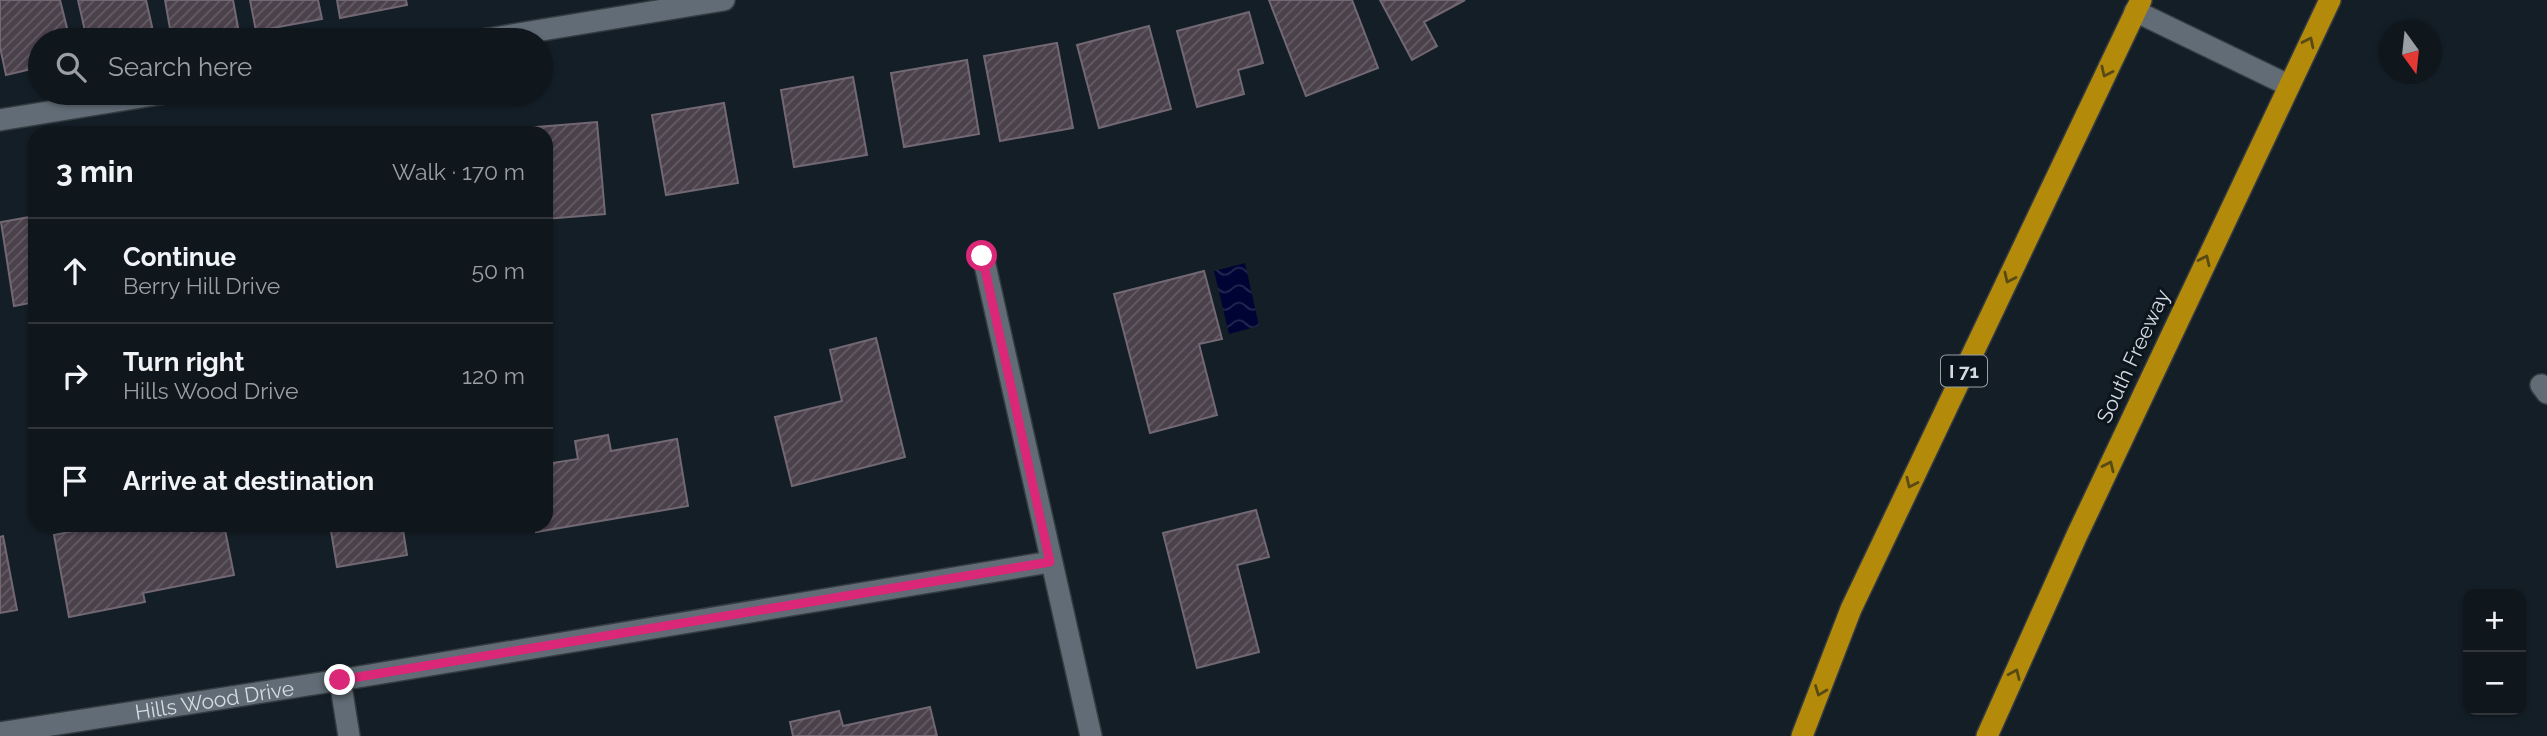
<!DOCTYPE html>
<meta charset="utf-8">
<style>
body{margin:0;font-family:Raleway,sans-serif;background:#1d2329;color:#f1f3f6}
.controls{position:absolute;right:21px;bottom:21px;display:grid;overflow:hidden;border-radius:14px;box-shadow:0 2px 5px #0004}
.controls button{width:63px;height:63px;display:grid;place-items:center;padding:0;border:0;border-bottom:2px solid #2f353b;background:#0f161c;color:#f1f3f6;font:35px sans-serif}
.compass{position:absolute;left:2379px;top:21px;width:63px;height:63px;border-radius:50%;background:#0f161c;box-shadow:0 2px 5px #0004;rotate:165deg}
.stop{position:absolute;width:21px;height:21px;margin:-16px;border:5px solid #db2777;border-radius:50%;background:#fff}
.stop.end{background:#db2777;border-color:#fff;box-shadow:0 2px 7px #0008}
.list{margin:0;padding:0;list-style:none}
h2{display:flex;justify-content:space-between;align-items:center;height:91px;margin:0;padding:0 28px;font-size:30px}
h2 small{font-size:23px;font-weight:400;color:#9b9fa3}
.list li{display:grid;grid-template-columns:46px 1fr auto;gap:21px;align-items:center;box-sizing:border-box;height:105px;padding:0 28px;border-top:2px solid #2f353b}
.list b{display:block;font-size:26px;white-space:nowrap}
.list p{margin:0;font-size:23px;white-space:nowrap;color:#9b9fa3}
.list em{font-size:23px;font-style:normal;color:#9b9fa3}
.icon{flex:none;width:38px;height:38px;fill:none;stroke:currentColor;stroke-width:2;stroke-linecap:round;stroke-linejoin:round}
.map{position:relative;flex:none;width:2547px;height:736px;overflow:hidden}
.search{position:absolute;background:#0f161c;box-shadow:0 2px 5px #0004;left:28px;top:28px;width:525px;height:77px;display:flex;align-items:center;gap:18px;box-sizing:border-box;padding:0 24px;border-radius:38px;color:#9b9fa3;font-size:26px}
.panel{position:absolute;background:#0f161c;box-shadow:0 2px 5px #0004;left:28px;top:126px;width:525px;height:406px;border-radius:21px}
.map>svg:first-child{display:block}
.water{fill:url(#water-waves)}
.building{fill:url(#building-hatch);stroke:#726873;stroke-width:2}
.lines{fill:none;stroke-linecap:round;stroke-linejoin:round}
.minor-casing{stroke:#343b41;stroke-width:24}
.highway-casing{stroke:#343b41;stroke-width:24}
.minor{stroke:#616c76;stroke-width:21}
.highway{stroke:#b48a0b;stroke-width:21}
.oneway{stroke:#584a15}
.route{stroke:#db2777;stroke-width:9}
.labels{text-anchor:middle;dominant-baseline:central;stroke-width:6;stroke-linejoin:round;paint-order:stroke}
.shield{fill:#0c151d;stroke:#98a0a6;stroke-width:2}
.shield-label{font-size:19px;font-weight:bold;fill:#d4dbe0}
.street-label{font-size:21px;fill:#d4dbe0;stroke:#0c151d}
</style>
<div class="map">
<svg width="2547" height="736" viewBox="0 0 2547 736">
<defs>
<pattern id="water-waves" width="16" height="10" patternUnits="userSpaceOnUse" patternTransform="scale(1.75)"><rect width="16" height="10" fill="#000434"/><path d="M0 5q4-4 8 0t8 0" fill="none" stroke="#242851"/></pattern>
<pattern id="building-hatch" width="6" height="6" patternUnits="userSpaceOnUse" patternTransform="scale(1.75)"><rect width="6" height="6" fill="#4b414b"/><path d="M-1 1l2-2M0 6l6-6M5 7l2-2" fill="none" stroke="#645c65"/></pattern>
</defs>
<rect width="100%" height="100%" fill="#141e26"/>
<path class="water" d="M 1245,263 L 1259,326 L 1229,334 L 1214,271 Z"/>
<path class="building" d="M 0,0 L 60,0 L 70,40 L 40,40 L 40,67 L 6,75 L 0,47 Z
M 78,0 L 146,0 L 155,40 L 87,40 Z
M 165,0 L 233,0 L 239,33 L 199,40 L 172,40 Z
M 250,0 L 318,0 L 322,19 L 256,31 Z
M 337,0 L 406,0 L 407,5 L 340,18 Z
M 1269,0 L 1352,0 L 1378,68 L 1306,96 Z
M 1380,0 L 1465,0 L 1424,22 L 1437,46 L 1412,60 Z
M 1249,12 L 1263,63 L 1238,70 L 1244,94 L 1197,107 L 1177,31 Z
M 1149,26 L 1171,109 L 1099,128 L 1077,45 Z
M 1057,43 L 1073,128 L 1000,141 L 984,56 Z
M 967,60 L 979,134 L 904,147 L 891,73 Z
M 853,77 L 867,155 L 794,167 L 781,90 Z
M 724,103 L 738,183 L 666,195 L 652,115 Z
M 597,122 L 605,214 L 546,219 L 546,133 L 526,133 L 525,128 Z
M 35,216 L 35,302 L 14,306 L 1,222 Z
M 1204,271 L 1222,339 L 1199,344 L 1217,415 L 1150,433 L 1114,294 Z
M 876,338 L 905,457 L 792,486 L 775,417 L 842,401 L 830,350 Z
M 608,435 L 611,451 L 677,439 L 688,506 L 536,532 L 534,525 L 546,525 L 546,464 L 578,459 L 575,441 Z
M 1256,510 L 1269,557 L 1237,565 L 1259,652 L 1197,668 L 1163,533 Z
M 104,525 L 190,525 L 191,532 L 224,525 L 234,575 L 143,593 L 145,602 L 69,617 L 54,535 Z
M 330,525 L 431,525 L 403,530 L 407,555 L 337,567 Z
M 3,536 L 17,610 L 0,613 L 0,537 Z
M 930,707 L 937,736 L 793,736 L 790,722 L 839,711 L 843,726 Z"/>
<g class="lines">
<defs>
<g id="minor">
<path d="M 2135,11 L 2288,85"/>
<path d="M 482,40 L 724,0"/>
<path d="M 0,120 L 166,93"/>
<path d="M 983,256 L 1091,736"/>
<path d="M 2541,385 L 2547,393"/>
<path d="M 340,680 L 349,736"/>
<path id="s1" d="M 0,733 L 340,680 L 1050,562"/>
</g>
<path id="highway" d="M 1802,736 L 1851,609 L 2141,0
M 1987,736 L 2077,535 L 2330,0"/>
</defs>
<use href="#minor" class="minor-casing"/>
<use href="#highway" class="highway-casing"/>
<use href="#minor" class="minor"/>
<use href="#highway" class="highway"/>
</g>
<defs><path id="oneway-chevron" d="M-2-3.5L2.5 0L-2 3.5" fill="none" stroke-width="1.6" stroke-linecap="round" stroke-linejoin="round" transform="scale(1.75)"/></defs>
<g class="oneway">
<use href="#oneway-chevron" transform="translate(2309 42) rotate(-64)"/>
<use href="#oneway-chevron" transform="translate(2106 72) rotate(115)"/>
<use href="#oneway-chevron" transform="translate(2205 260) rotate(-65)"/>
<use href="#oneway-chevron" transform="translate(2009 278) rotate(115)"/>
<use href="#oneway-chevron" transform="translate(2109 466) rotate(-65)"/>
<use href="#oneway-chevron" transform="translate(1911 483) rotate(115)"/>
<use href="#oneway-chevron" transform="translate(2015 674) rotate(-66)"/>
<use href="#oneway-chevron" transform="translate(1820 691) rotate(111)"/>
</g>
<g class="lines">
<path class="route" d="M 340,680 L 1050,562 L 982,256"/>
</g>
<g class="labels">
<rect class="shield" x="1941" y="355.5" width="46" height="31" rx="5"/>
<g class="shield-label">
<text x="1964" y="371">I 71</text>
</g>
<g class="street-label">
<text transform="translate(2133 356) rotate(-65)">South Freeway</text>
<text stroke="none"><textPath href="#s1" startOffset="217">Hills Wood Drive</textPath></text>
</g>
</g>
</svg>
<div class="controls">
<button>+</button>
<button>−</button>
</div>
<svg class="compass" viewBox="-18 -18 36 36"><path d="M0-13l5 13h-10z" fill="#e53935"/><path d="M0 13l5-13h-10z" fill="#9b9fa3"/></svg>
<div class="stop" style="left:982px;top:256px"></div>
<div class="stop end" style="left:340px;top:680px"></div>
<div class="search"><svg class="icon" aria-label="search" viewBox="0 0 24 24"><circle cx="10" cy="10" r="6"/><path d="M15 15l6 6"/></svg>Search here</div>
<section class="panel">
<h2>3 min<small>Walk · 170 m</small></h2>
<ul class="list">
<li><svg class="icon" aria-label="ahead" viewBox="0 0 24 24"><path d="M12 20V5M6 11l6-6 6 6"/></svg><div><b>Continue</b><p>Berry Hill Drive</p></div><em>50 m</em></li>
<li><svg class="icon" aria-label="right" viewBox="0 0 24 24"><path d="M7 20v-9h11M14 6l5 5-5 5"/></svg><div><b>Turn right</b><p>Hills Wood Drive</p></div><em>120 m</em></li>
<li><svg class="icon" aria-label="arrive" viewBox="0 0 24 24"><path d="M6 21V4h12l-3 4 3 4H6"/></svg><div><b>Arrive at destination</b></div></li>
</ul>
</section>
</div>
